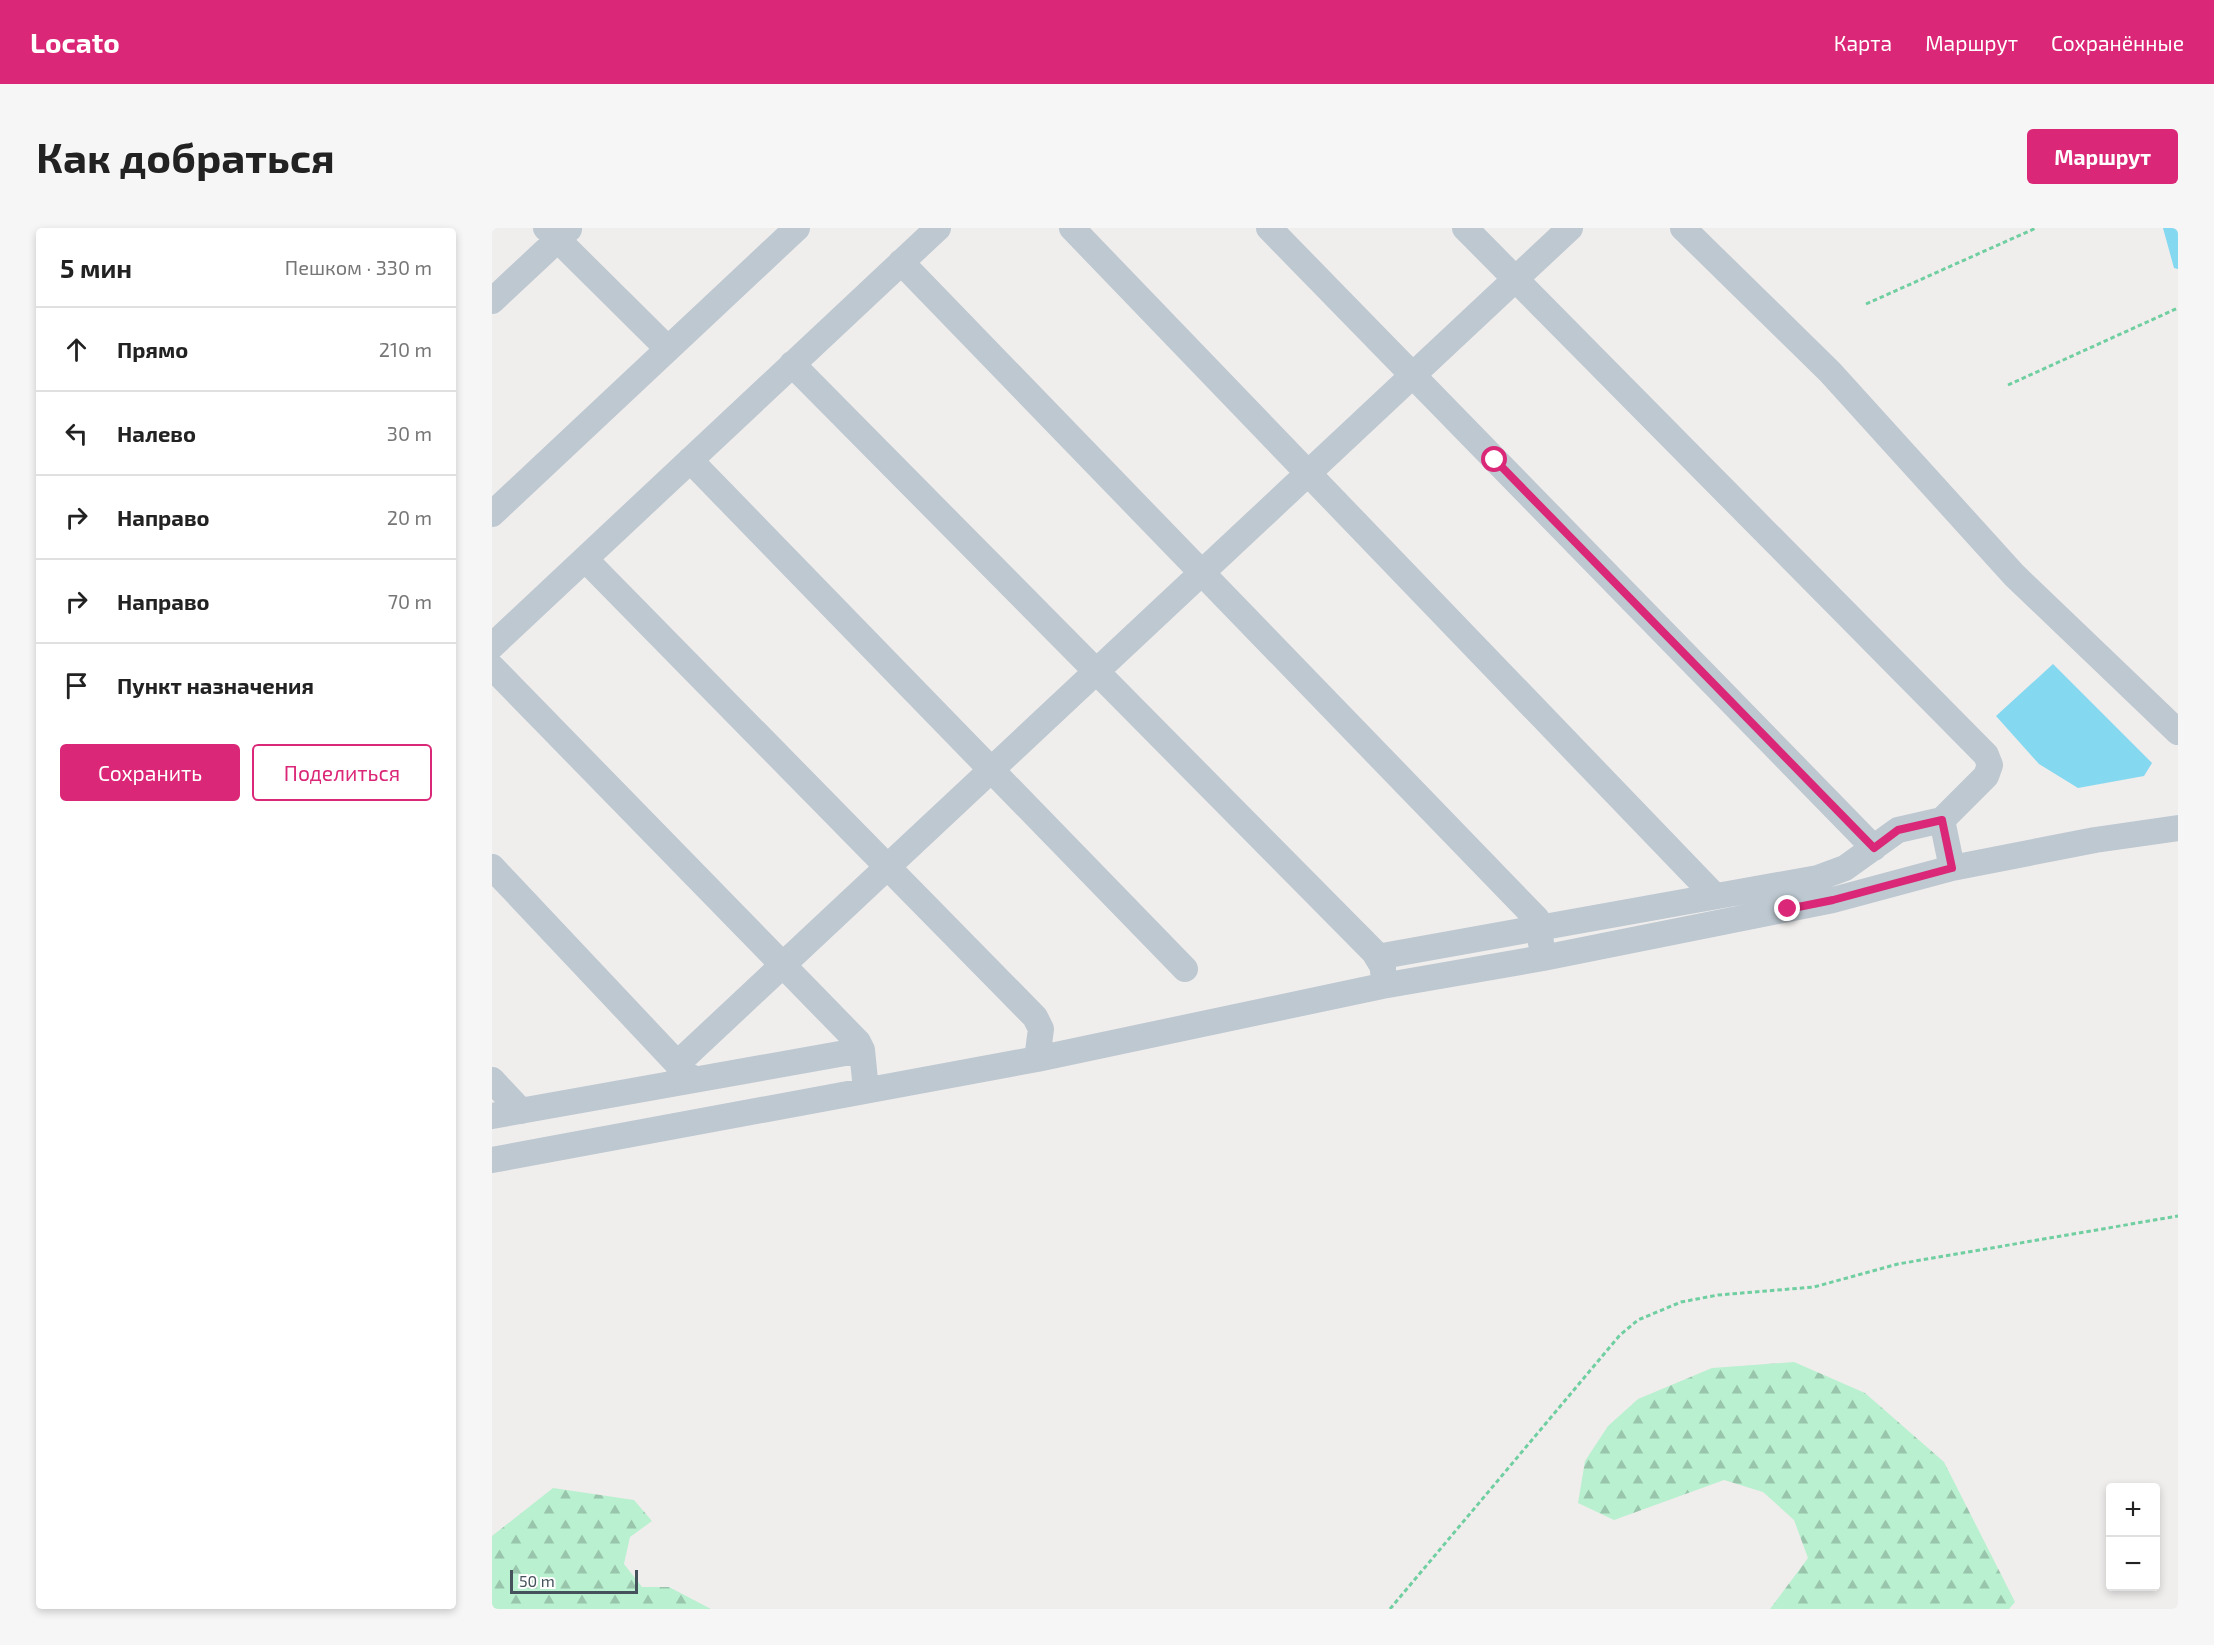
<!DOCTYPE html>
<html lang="ru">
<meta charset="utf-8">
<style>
body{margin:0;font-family:"Exo 2",sans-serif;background:#f6f6f6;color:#222}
.controls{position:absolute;right:18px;bottom:18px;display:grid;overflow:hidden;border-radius:6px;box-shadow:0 3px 9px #0003}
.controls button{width:54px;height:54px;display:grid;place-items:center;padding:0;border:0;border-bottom:2px solid #e0e0e0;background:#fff;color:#222;font:30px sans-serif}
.scale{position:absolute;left:18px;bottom:15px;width:128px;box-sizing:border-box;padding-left:6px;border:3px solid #45515b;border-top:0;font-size:16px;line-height:21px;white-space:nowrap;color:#45515b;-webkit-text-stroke:4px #fff;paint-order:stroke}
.stop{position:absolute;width:18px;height:18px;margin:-14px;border:4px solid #db2777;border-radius:50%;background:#fff}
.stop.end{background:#db2777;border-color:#fff;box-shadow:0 2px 6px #0008}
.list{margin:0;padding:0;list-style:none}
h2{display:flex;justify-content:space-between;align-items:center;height:78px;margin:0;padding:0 24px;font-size:26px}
h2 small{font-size:20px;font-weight:400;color:#767676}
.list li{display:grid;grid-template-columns:39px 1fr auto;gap:18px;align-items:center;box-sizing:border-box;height:84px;padding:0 24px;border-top:2px solid #e0e0e0}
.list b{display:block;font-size:22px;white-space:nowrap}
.list em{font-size:20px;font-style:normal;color:#767676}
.actions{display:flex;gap:12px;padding:18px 24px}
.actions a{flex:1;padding:14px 0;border:2px solid #db2777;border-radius:6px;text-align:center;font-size:21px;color:#db2777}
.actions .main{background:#db2777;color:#fff}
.icon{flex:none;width:33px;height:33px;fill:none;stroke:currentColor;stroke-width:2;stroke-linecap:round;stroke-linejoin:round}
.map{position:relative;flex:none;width:1686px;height:1381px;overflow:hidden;border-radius:6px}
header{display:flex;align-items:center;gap:36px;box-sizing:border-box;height:84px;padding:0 30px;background:#db2777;color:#fff}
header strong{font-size:28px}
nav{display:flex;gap:33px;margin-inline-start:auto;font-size:21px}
.intro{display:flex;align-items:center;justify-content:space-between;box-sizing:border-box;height:144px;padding:0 36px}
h1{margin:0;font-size:42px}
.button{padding:15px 27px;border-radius:6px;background:#db2777;color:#fff;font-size:21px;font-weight:700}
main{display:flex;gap:36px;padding:0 36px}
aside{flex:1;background:#fff;border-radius:6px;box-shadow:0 3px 9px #0003}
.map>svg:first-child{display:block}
.forest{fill:url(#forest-firs)}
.water{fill:#84d8ef}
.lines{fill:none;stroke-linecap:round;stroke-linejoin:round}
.path{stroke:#70cfa1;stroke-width:3;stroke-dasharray:4.5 3;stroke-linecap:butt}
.minor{stroke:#bdc8d0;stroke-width:26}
.route{stroke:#db2777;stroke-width:8}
</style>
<header>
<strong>Locato</strong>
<nav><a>Карта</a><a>Маршрут</a><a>Сохранённые</a></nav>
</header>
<div class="intro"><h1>Как добраться</h1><a class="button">Маршрут</a></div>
<main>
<aside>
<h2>5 мин<small>Пешком · 330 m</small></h2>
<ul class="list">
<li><svg class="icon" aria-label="ahead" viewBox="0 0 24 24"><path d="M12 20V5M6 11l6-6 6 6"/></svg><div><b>Прямо</b></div><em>210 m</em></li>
<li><svg class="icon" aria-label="left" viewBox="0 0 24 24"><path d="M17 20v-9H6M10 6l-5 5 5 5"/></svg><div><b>Налево</b></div><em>30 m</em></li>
<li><svg class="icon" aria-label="right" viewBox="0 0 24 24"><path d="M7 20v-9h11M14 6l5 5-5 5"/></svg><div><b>Направо</b></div><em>20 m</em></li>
<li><svg class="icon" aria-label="right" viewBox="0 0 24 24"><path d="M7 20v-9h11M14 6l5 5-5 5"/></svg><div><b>Направо</b></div><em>70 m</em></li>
<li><svg class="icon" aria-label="arrive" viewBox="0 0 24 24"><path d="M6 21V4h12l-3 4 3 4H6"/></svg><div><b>Пункт назначения</b></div></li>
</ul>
<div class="actions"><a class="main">Сохранить</a><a>Поделиться</a></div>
</aside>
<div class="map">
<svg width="1686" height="1381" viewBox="0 0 1686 1381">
<defs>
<pattern id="forest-firs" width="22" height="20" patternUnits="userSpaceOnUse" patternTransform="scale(1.5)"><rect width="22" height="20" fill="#b9f0cf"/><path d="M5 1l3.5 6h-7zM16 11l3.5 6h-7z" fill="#98c5ab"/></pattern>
</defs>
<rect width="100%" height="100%" fill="#f0eded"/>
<path class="forest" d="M 1302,1134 L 1373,1165 L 1452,1234 L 1523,1374 L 1517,1381 L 1278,1381 L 1316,1330 L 1302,1292 L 1271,1264 L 1232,1252 L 1122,1292 L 1086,1275 L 1093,1233 L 1116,1198 L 1146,1171 L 1220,1140 Z
M 61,1260 L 142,1272 L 160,1293 L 138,1309 L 132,1336 L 150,1359 L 177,1359 L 219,1381 L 0,1381 L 0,1308 Z"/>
<path class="water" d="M 1671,0 L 1686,0 L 1686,41 L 1682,40 Z
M 1561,436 L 1660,535 L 1652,548 L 1586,560 L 1547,536 L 1504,488 Z"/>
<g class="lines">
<path class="path" d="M 1374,76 L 1544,0
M 1516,157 L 1686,80
M 898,1381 L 1128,1107 L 1146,1092 L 1189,1074 L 1226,1067 L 1322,1059 L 1406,1036 L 1686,988"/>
<path class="minor" d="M 54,0 L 176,121
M 580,0 L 1222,667
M 777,0 L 1382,620
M 1191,0 L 1338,144 L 1522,347 L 1686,504
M 409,34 L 1045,691 L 1049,715
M 0,73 L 77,1
M 300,136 L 882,724 L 891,739 L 891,743
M 198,232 L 693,741
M 0,286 L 305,0
M 93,331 L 543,789 L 549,801 L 545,831
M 0,418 L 446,0
M 0,439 L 366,814 L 370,822 L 374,862
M 1450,592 L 1460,640
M 0,639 L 197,848
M 885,729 L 1326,650 L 1353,640 L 1406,602 L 1450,592 L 1494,548 L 1498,537 L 1494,527 L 973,0
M 185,836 L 1078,0
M 0,852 L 29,883
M 0,888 L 370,822
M 0,932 L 545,831 L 890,758 L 1051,730 L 1341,672 L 1460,640 L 1603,612 L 1686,600"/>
</g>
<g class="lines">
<path class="route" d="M 1003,232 L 1382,620 L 1406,602 L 1450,592 L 1460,640 L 1341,672 L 1296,681"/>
</g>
</svg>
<div class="controls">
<button>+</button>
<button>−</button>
</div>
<div class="scale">50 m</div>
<div class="stop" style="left:1003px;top:232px"></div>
<div class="stop end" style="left:1296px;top:681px"></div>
</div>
</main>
